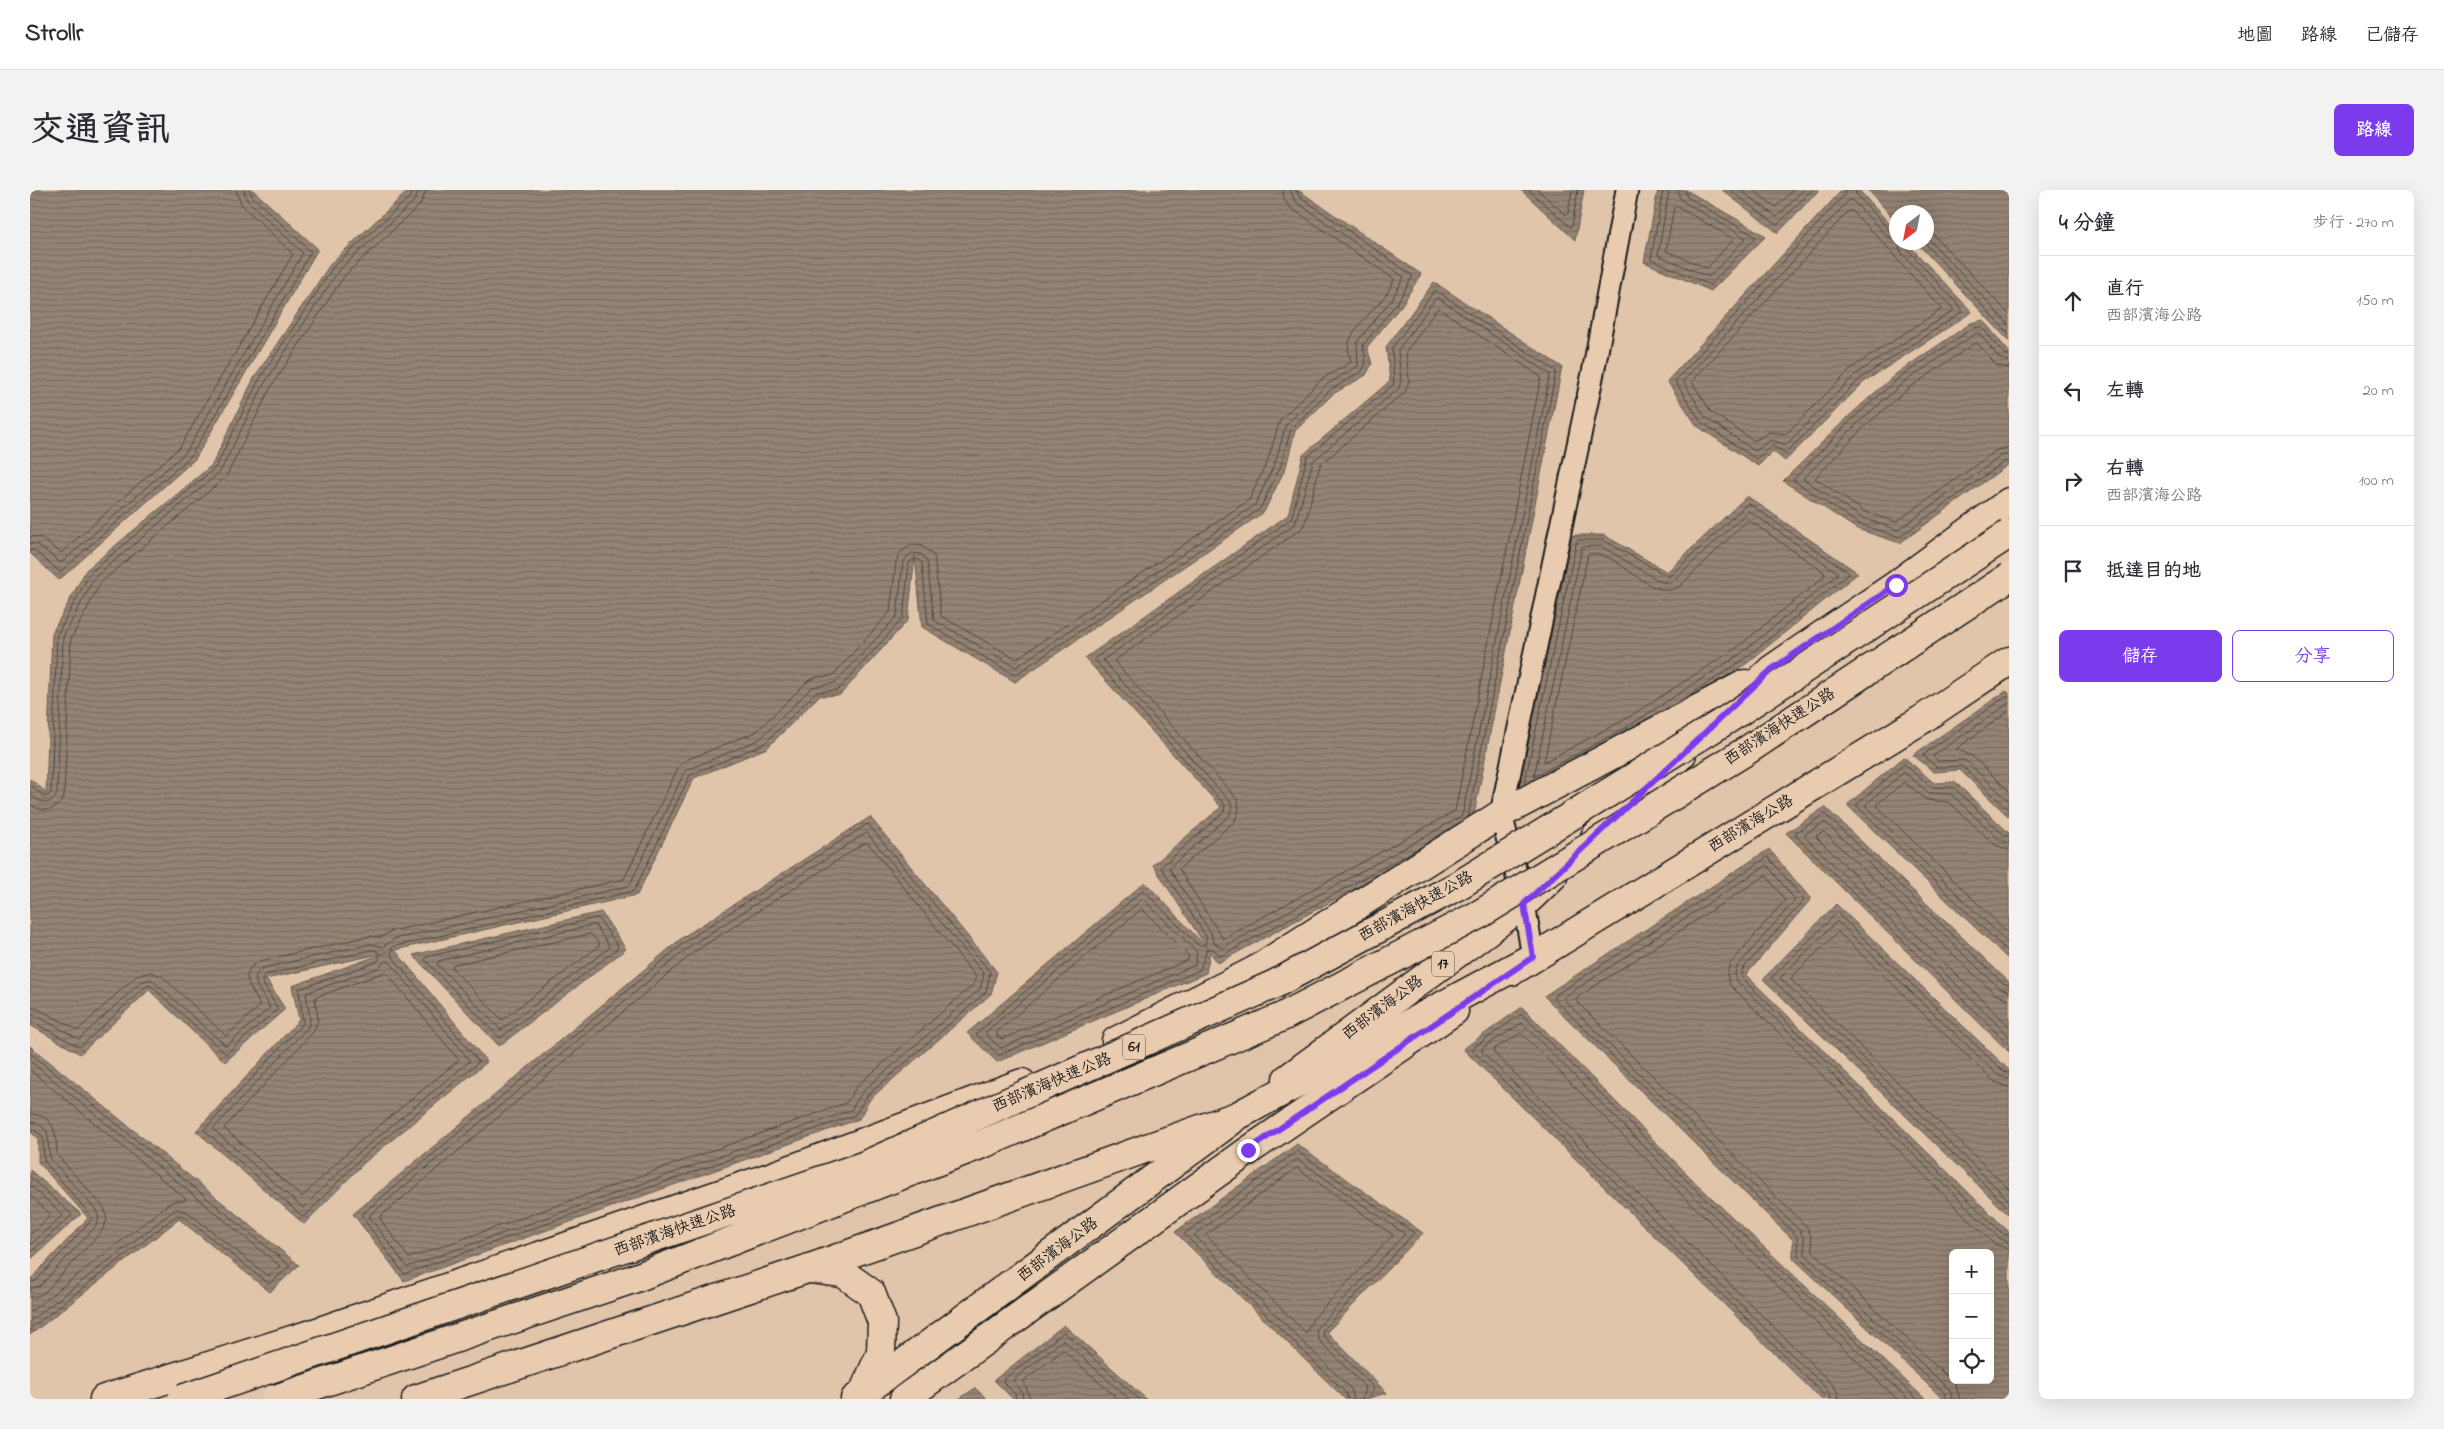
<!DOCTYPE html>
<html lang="zh-TW">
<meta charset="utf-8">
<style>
body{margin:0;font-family:"Indie Flower","LXGW WenKai TC",sans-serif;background:#f2f2f3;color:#2b2b33}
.controls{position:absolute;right:15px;bottom:15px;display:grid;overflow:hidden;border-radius:8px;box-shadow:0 5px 20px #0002}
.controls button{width:45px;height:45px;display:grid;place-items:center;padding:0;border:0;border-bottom:1px solid #e1e1e2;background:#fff;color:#2b2b33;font:25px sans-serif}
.compass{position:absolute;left:1859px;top:15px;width:45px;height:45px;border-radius:50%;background:#fff;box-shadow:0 5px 20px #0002;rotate:212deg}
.stop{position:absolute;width:15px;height:15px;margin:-11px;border:4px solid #7c3aed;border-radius:50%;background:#fff}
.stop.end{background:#7c3aed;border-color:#fff;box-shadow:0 1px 5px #0008}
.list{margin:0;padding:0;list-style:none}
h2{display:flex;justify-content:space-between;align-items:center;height:65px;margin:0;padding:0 20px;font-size:21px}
h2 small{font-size:16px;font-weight:400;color:#7c7c81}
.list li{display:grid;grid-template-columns:32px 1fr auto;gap:15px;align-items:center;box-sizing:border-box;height:90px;padding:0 20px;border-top:1px solid #e1e1e2}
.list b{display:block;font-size:19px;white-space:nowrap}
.list p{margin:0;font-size:16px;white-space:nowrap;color:#7c7c81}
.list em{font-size:16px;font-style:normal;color:#7c7c81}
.actions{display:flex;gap:10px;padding:15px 20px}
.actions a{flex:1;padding:11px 0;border:1px solid #7c3aed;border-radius:8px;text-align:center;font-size:18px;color:#7c3aed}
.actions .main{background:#7c3aed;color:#fff}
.icon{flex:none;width:28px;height:28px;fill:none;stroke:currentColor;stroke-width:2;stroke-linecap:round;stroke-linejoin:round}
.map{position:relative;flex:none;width:1979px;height:1209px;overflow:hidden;border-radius:8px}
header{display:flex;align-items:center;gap:30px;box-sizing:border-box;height:70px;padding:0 25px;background:#fff;border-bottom:1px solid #e1e1e2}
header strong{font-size:24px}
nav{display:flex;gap:28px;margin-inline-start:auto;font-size:18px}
.intro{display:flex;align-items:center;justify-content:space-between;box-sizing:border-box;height:120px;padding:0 30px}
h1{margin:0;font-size:35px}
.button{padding:12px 22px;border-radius:8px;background:#7c3aed;color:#fff;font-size:18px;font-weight:700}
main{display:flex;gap:30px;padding:0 30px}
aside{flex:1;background:#fff;border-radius:8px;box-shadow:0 5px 20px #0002}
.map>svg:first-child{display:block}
.water{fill:url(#water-rules);stroke:#655a51;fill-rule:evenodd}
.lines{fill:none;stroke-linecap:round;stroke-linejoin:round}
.shore{stroke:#4c463f;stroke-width:1}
.minor-casing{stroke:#1c1c1c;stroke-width:25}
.major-casing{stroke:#1c1c1c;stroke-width:31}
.highway-casing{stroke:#1c1c1c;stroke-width:31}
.minor{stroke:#e9ccb0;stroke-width:21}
.major{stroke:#e9ccb0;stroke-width:28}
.highway{stroke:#e9ccb0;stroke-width:28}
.highway-bridge-casing{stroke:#1c1c1c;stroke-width:31;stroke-linecap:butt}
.highway-bridge{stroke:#e9ccb0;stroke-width:28}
.route{stroke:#7c3aed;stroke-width:6}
.labels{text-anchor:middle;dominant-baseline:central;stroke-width:4.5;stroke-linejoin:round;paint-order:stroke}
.shield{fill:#e9ccb0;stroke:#5a5148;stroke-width:1}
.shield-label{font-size:15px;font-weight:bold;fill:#1c1c1c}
.street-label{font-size:16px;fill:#1c1c1c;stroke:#e9ccb0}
</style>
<header>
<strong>Strollr</strong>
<nav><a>地圖</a><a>路線</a><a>已儲存</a></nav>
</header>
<div class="intro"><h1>交通資訊</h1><a class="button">路線</a></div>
<main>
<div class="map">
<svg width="1979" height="1209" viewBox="0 0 1979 1209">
<defs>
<pattern id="water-rules" width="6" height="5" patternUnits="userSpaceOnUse" patternTransform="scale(1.25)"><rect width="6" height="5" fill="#958474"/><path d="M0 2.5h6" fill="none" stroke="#796b5e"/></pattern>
</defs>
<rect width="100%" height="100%" fill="#e1c5aa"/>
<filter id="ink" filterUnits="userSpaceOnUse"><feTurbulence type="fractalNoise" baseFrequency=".02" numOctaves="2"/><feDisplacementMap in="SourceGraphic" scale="10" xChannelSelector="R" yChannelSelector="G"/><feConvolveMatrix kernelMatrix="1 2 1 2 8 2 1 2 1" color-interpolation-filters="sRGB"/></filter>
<g filter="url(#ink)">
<path class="water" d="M 0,0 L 223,0 L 288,59 L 165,269 L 29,390 L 0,363 Z
M 379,0 L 1268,0 L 1391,84 L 1371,116 L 1337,157 L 1342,174 L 1336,185 L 1303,204 L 1265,241 L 1256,277 L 1234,322 L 985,492 L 892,437 L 885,366 L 878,430 L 810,505 L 789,506 L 737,558 L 664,588 L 607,705 L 365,760 L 457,872 L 335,972 L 274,1034 L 166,941 L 269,830 L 262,796 L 358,762 L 236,789 L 255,819 L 195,872 L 119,800 L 50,864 L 0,835 L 0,589 L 16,602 L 22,443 L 56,380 L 182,275 L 224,188 L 301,73 Z
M 1491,0 L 1554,0 L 1545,50 Z
M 1628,0 L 1656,0 L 1736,46 L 1681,101 L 1614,72 Z
M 1692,0 L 1789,0 L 1748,43 Z
M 1812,0 L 1829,0 L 1866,41 L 1866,52 L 1877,53 L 1942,122 L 1834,192 L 1755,271 L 1743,261 L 1728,276 L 1667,236 L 1637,191 Z
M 1838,0 L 1979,0 L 1979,151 L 1887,53 L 1896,52 L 1896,22 L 1866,22 L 1866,31 Z
M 1404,92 L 1532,177 L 1442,635 L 1188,773 L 1180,762 L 1176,783 L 967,872 L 937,843 L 1115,692 L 1177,758 L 1123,675 L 1191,617 L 1055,468 L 1258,325 L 1273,265 L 1360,191 L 1356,157 Z
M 1953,130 L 1979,162 L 1979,274 L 1870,353 L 1827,339 L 1753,291 L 1820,225 L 1867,183 L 1941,133 Z
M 1717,306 L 1828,383 L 1716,474 L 1603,547 L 1486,612 L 1542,345 L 1574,345 L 1637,382 Z
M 1976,501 L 1979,503 L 1979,627 L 1930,580 L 1904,582 L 1883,565 Z
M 1874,567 L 1904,593 L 1925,592 L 1979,643 L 1979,770 L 1817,615 Z
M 1795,617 L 1979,792 L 1979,862 L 1756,643 Z
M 840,627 L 967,782 L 961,804 L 840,909 L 829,929 L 374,1091 L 323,1024 L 653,747 Z
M 1739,659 L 1781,709 L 1716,785 L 1979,1042 L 1979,1209 L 1913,1209 L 1763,1068 L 1763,1050 L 1514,806 ZM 1923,1063 L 1960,1063 L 1960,1190 L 1923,1190 Z
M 1806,714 L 1979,880 L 1979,1025 L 1733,789 Z
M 571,722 L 596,759 L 469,856 L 383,765 Z
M 1492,817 L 1667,994 L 1895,1209 L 1791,1209 L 1433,859 Z
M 0,856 L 269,1075 L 240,1102 L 149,1029 L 0,1145 L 0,1090 L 58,1028 L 8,972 L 8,948 L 0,942 Z
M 1267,954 L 1393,1043 L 1297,1142 L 1357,1203 L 1335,1209 L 1315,1209 L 1145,1042 Z
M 0,980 L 51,1024 L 0,1070 Z
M 1034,1135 L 1116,1209 L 983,1209 L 964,1190 Z
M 945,1198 L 957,1209 L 929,1209 Z"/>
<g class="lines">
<path class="shore" d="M 1499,0 L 1540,37 L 1542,36 L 1548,0
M 1508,0 L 1536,25 L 1538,23 L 1542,0
M 1633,0 L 1621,69 L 1680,95 L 1726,47 L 1657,7 L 1655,0
M 1639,0 L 1628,65 L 1679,87 L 1716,48 L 1654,12 L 1649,6 L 1648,0
M 1700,0 L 1747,35 L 1782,0
M 1710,0 L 1747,27 L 1773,0
M 1723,0 L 1746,17 L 1763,0
M 1815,0 L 1814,5 L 1645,191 L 1671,232 L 1726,269 L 1742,256 L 1756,263 L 1831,188 L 1932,122 L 1932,119 L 1876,58 L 1874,52
M 1825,0 L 1827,5 L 1861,42 L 1866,44
M 1646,16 L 1704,49 L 1677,78 L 1636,61 L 1644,18 Z
M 1819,21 L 1822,21 C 1836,36 1854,51 1865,67 L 1912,119 L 1823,177 L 1756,244 L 1740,242 L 1724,251 L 1681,222 L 1662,192 Z
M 1896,37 L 1979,124
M 1896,46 L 1979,135
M 1866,50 L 1857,46 L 1822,10 L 1819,10 L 1653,191 L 1675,227 L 1725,261 L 1741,250 L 1756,255 L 1827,183 L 1923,121 L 1923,118 L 1871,62 L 1868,52
M 1894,52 L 1979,144
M 1408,108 L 1520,184 L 1432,626 L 1192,758 L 1183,752 L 1181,743 L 1139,678 L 1199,626 L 1202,619 L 1201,613 L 1073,470 L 1265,334 L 1283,271 L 1369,198 L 1371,190 L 1368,160 L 1405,109 Z
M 1410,119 L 1511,187 L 1425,621 L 1193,749 L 1149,679 L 1205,631 L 1209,620 L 1208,610 L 1084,471 L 1272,338 L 1276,330 L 1290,275 L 1375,202 L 1379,191 L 1376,162 L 1407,119 Z
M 1979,165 L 1973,163 L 1952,137 L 1943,138 L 1870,187 L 1823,228 L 1763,290 L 1829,334 L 1869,347 L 1974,272 L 1979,271
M 1979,171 L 1969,168 L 1950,144 L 1945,144 L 1874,192 L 1828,233 L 1773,289 L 1832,328 L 1868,340 L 1971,266 L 1979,264
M 1979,178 L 1966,175 L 1948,154 L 1945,153 L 1879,198 L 1833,238 L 1785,288 L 1835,322 L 1866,332 L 1967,260 L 1979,257
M 1719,321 L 1807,382 L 1807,385 L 1709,465 L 1597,537 L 1504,587 L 1552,357 L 1571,356 L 1631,392 L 1640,393 Z
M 1717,331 L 1720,331 L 1794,382 L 1795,386 L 1705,459 L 1594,530 L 1514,572 L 1558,364 C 1587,357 1622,416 1650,396 Z
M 0,346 L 11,348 L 31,363 L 150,257 L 263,64 L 211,14 L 206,0
M 0,353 L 8,355 L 31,373 L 156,262 L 273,63 L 217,10 L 214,0
M 0,360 L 5,361 L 30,382 L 161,266 L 281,62 L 222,6 L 220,0
M 1979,507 L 1975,507 L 1893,565 L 1906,577 L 1932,576 L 1979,620
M 1979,513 L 1903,566 L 1908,571 L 1935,570 L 1979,611
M 1979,521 L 1926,559 L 1942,566 L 1979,601
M 0,595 L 14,606 L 18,606 L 21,602 L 27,445 L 60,383 L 185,278 L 229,190 L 304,76 L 381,6 L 382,0
M 1494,595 L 1547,350 L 1573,350 L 1639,387 L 1718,313 L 1818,382 L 1817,385 L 1713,470 L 1641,517
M 0,604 C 9,612 20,618 27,604 L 33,447 L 65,387 L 190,282 L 234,194 L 309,80 L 385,10 L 389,0
M 0,614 C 12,624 28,621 34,606 L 41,449 L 71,392 L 196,287 L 241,197 L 315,85 L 390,15 L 396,0
M 838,634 L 960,782 L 956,802 L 837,906 L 825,925 L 374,1084 L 332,1027 L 332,1024 L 656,751 Z
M 837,643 L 954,784 L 950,799 L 833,901 L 821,920 L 377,1077 L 340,1028 L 340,1025 L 660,756 Z
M 1979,646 L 1974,645 L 1924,598 L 1901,597 L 1874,574 L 1826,615 L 1979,763
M 835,653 L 838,653 L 946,787 L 943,795 L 827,896 L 816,913 L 379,1068 L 350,1029 L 351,1026 L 664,762 Z
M 1979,653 L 1970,650 L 1921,604 L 1899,603 L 1874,582 L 1835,615 L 1979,754
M 1389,658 L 1191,766 L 1183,759 L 1177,759 L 1170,780 L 969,865 L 946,844 L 1113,700 L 1167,754 L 1171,756 L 1176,753 L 1176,746 L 1131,677 L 1194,622 L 1195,615 L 1064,469 L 1261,329 L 1277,267 L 1364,194 L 1362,158 L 1405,100 L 1526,181 L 1438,627
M 1979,660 L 1965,655 L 1919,612 L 1897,610 L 1874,592 L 1846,615 L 1979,744
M 1113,709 L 1167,762 L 1165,775 L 971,858 L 956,845 L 956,842 Z
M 1112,719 L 1159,766 L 1158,770 L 972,849 L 967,846 L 967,842 Z
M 568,728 L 588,756 L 587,759 L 470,848 L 395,770 L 397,767 Z
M 565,735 L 579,755 L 579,758 L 471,840 L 407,774 L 409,771 Z
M 561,744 L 569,753 L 569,756 L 472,830 L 422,778 L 423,775 Z
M 356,771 L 359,771 L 440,871 L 327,964 L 273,1018 L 183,939 L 278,837 L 280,829 L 276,803 L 348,778 Z
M 356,782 L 429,870 L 322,958 L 272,1007 L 194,938 L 284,841 L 288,830 L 285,808 Z
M 1979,795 L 1973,793 L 1795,624 L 1765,643 L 1766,646 L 1979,855
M 1979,801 L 1969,798 L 1795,632 L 1775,644 L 1775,647 L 1979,846
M 1979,809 L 1965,804 L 1794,642 L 1787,645 L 1787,648 L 1979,836
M 0,817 L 10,820 L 48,840 L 106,786 L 121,782 L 132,786 L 196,846 L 230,816 C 225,800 204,785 230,771 L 340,746 L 351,747 L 362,741 L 594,689 L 649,576 L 656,570 L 726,542 L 778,491 L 787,487 L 802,486 L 860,422 L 866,372 L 870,363 L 881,355 L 892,356 L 904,366 L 911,426 L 986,469 L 1219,310 L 1238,270 L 1250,230 L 1292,189 L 1321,172 C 1320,166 1317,159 1319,153 C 1324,132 1358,112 1364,89 L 1260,17 L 1254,10 L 1253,0
M 0,825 L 7,826 L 49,849 L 111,792 L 121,789 L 196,856 L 240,818 C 236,805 214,790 233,778 L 341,754 L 353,757 L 364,749 L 599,696 L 655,581 L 730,549 L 782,497 L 805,493 L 867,426 L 873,372 L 881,363 L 891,364 L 897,371 L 904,430 L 986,477 L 1225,315 L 1245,273 L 1256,235 L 1296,195 L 1328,176 L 1327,152 L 1362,109 L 1374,87 L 1265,11 L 1260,0
M 0,831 L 50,857 L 115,797 L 120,795 L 196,864 L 248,819 L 232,792 L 234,785 L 342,760 L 347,761 L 350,766 L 347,772 L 269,799 L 273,833 L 174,940 L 272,1026 L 275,1026 L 331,968 L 449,872 L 361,765 L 362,757 L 604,701 L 660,585 L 734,554 L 786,502 L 808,500 L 873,428 L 879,374 L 882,370 L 888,369 L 892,373 L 898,434 L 985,485 L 1230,319 L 1251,275 L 1261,239 L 1300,200 L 1332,181 L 1336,173 L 1333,155 L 1367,113 L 1383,86 L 1269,6 L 1266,0
M 0,863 L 260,1076 L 239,1094 L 153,1026 L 147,1025 L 0,1139
M 0,871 L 250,1076 L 238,1086 L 156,1021 L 146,1019 L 0,1131
M 0,880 L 156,1009 L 154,1011 L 144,1011 L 137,1015 L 0,1122
M 1979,883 L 1973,881 L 1807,723 L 1741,788 L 1979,1018
M 1979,889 L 1969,886 L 1807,731 L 1750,788 L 1979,1010
M 1979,897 L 1965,892 L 1808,742 L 1761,788 L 1761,790 L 1979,999
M 0,924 C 27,925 26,946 27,965 L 74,1018 L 77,1030 L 72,1041 L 16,1101 L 8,1106 L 0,1107
M 0,932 L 7,933 L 17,941 L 20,968 L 66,1020 L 69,1028 L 66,1036 L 10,1096 L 0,1099
M 0,938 L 13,946 L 14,971 L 63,1028 L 6,1091 L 0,1093
M 1267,978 L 1363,1045 L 1283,1129 L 1276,1143 L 1176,1045 Z
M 0,987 L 42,1025 L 0,1063
M 0,995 L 33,1025 L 0,1055
M 0,1005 L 21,1025 L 0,1045
M 986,1209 L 985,1204 L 974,1193 L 973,1190 L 1034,1142 L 1109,1209
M 993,1209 L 992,1202 L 983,1190 L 1033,1150 L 1099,1209
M 1000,1209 L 994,1191 L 1033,1160 L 1088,1209
M 1318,1209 L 1316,1203 L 1154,1044 L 1267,961 L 1384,1043 L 1292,1141 L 1294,1146 L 1344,1198 L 1338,1209
M 1324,1209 L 1321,1199 L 1164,1045 L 1267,969 L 1375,1044 L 1286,1139 L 1289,1150 L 1335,1197 L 1332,1209
M 1794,1209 L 1793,1204 L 1756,1167 L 1443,861 L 1443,858 L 1490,825 L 1493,825 L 1663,997 L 1887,1209
M 1800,1209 L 1797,1199 L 1452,862 L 1452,858 L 1492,833 L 1659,1002 L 1878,1209
M 1808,1209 L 1807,1201 L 1802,1194 L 1464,863 L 1464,859 L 1491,843 L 1654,1007 L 1867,1209
M 1916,1209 L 1915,1203 L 1769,1067 L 1767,1046 L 1524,809 L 1524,806 L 1738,667 L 1774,710 L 1712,780 L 1712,788 L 1973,1044 L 1979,1045
M 1923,1209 L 1919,1199 L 1775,1064 L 1774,1049 L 1771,1042 L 1534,810 L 1534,807 L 1737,675 L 1765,710 L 1707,777 L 1705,784 L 1707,791 L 1969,1048 L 1979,1052
M 1930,1209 L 1925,1194 L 1783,1061 L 1781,1046 L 1777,1037 L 1546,811 L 1546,808 L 1736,685 L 1755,710 L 1700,774 L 1697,785 L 1700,795 L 1964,1054 L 1979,1059"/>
<defs>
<path id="minor" d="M 1503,767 L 1494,714 L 1471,624 L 1563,183 L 1597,0"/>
<path id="major" d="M 1700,519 L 1742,479 L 1866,395 L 1979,312
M 1471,624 L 1715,494
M 1565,647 L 1652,564
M 1482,781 L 1891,530 L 1979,471
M 1257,889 L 1494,714 L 1523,686
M 825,1209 L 1201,931
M 874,1209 L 1218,961 L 1424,821"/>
<path id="highway" d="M 1086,851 L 1224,781 L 1471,624
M 781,1079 L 813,1083 L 841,1103 L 852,1132 L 851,1163 L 833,1203
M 74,1209 L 290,1141 L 737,988 L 992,893
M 386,1209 L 777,1079 L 1207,926 L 1503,767"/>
</defs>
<use href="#minor" class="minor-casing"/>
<use href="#major" class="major-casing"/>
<use href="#highway" class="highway-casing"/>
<use href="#minor" class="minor"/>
<use href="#major" class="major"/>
<use href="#highway" class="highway"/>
<defs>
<path id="highway-bridge" d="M 152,1209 L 833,976 L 1245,794 L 1429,695 L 1698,529 L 1979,344
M 245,1209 L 603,1089 L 955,953 L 1252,827 L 1450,724 L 1716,561 L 1979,387"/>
</defs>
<use href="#highway-bridge" class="highway-bridge-casing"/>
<use href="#highway-bridge" class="highway-bridge"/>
</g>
</g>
<g class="lines" filter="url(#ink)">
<path class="route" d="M 1218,960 L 1503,767 L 1494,714 L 1742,479 L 1866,395"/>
</g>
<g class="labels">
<g class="shield">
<rect x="1402" y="761.5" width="22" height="25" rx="4"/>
<rect x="1093" y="844.5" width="22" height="25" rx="4"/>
</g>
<g class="shield-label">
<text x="1413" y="774">17</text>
<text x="1104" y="857">61</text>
</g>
<g class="street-label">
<text transform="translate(1750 537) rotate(-33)">西部濱海快速公路</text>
<text transform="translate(1721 634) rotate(-31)">西部濱海公路</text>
<text transform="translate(1386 717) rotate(-29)">西部濱海快速公路</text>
<text transform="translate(1353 818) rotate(-37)">西部濱海公路</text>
<text transform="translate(1022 893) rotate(-23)">西部濱海快速公路</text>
<text transform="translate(645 1041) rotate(-19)">西部濱海快速公路</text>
<text transform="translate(1028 1060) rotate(-37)">西部濱海公路</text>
</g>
</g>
</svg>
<div class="controls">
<button>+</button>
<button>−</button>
<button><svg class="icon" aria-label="locate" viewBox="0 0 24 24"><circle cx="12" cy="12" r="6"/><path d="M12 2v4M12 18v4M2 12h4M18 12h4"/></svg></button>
</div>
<svg class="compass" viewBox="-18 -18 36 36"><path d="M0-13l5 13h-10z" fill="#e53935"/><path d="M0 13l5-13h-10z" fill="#7c7c81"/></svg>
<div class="stop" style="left:1866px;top:395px"></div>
<div class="stop end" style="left:1218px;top:960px"></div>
</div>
<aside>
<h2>4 分鐘<small>步行 · 270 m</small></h2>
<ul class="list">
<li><svg class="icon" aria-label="ahead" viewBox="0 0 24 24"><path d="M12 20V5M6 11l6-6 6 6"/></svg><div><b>直行</b><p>西部濱海公路</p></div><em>150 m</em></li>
<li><svg class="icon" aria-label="left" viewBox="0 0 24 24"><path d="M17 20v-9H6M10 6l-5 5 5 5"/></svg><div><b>左轉</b></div><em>20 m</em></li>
<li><svg class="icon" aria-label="right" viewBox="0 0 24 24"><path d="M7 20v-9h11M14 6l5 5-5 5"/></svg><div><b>右轉</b><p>西部濱海公路</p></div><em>100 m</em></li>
<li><svg class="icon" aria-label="arrive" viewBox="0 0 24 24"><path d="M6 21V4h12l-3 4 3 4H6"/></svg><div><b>抵達目的地</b></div></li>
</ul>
<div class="actions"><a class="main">儲存</a><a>分享</a></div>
</aside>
</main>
